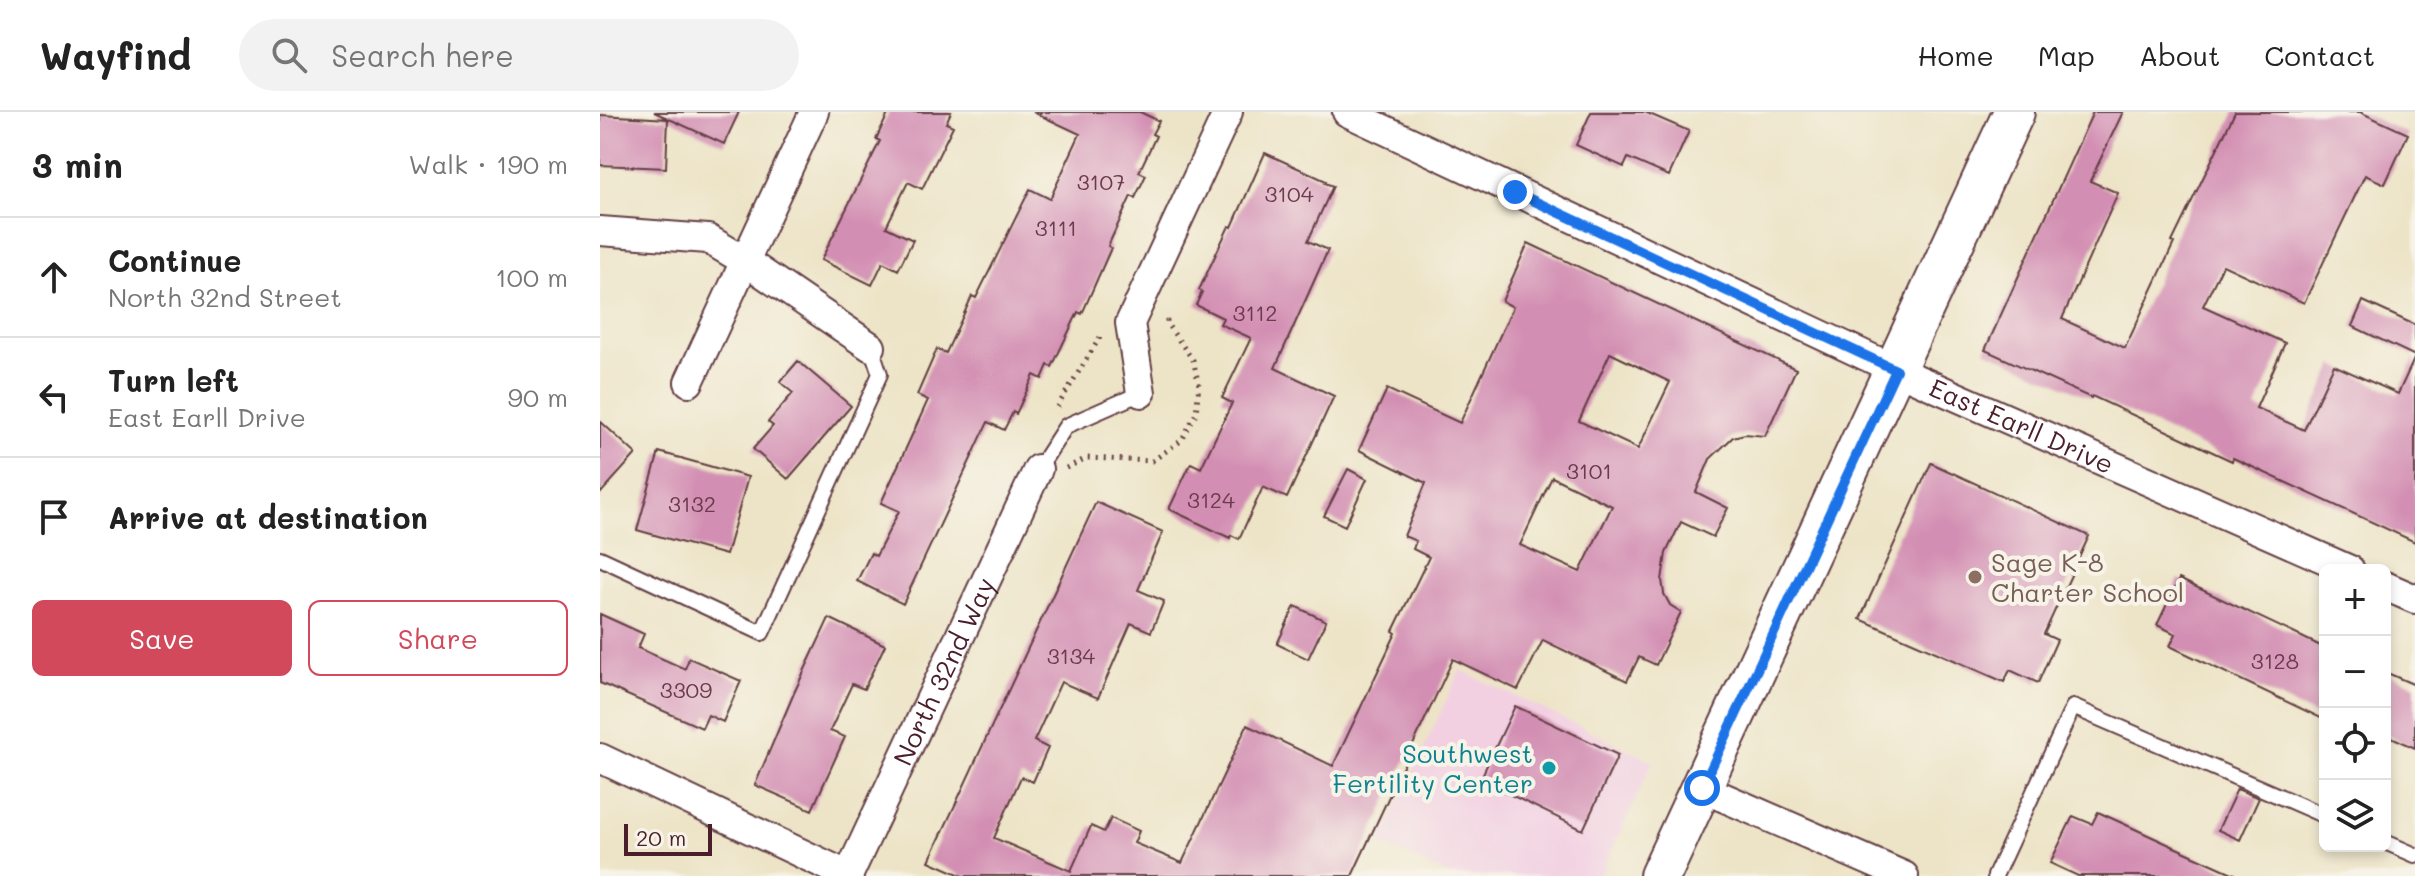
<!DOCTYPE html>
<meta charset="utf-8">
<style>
body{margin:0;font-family:Mali,sans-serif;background:#f2f2f2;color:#222}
.controls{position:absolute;right:24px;bottom:24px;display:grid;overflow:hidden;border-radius:12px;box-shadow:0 4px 12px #0003}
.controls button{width:72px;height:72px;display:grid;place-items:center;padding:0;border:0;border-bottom:2px solid #e0e0e0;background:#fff;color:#222;font:40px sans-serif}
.scale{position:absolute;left:24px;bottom:20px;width:88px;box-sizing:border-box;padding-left:8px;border:4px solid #4a1f2b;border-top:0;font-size:22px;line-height:28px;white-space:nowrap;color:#4a1f2b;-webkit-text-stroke:6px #f7f3e8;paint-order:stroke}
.stop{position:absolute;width:24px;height:24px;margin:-18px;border:6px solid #1a73e8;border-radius:50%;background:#fff}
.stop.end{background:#1a73e8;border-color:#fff;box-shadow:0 2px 8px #0008}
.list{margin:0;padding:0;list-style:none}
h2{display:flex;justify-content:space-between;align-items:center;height:104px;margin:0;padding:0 32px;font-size:34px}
h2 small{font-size:26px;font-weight:400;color:#767676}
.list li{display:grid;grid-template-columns:52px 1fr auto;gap:24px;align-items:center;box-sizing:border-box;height:120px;padding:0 32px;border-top:2px solid #e0e0e0}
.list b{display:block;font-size:30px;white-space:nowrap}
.list p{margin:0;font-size:26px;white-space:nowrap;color:#767676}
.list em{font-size:26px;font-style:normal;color:#767676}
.actions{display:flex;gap:16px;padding:24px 32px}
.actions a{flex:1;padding:18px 0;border:2px solid #d1495b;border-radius:12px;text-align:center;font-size:28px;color:#d1495b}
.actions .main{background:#d1495b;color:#fff}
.icon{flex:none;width:44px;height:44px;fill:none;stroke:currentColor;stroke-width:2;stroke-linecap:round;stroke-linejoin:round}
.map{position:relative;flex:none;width:1815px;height:764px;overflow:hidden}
header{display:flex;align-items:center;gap:48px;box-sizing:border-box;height:112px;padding:0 40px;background:#fff;border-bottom:2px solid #e0e0e0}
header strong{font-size:38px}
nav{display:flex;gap:44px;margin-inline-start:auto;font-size:28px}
.search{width:560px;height:72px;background:#f2f2f2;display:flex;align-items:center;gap:20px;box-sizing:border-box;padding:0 28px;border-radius:44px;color:#767676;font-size:30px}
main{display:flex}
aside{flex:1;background:#fff}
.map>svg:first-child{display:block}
.built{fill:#f2d0e2}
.building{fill:#d38fb3;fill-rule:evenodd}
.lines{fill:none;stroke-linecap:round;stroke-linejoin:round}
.lane-casing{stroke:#623d42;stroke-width:18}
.street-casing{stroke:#623d42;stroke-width:32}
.secondary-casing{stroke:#623d42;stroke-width:44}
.path{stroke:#623d42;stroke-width:5;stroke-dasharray:2 6;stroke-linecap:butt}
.lane{stroke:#fff;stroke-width:14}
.street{stroke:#fff;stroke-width:28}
.secondary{stroke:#fff;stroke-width:40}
.route{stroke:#1a73e8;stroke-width:10}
.education-dot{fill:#8d6e63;stroke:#f7f3e8;stroke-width:3}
.culture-dot{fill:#0f9aa8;stroke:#f7f3e8;stroke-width:3}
.labels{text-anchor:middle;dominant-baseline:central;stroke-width:8;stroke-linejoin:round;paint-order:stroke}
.number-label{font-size:22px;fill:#6c3b4d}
.street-label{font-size:26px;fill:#4a1f2b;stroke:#f7f3e8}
.education-label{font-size:26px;fill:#785e54;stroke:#f7f3e8;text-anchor:start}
.culture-label{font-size:26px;fill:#0d838f;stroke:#f7f3e8;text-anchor:end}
</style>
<header>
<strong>Wayfind</strong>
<div class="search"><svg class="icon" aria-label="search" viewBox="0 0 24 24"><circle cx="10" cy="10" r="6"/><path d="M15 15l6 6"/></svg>Search here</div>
<nav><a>Home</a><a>Map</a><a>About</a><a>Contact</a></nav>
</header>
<main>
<aside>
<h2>3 min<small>Walk · 190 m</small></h2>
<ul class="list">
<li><svg class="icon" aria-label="ahead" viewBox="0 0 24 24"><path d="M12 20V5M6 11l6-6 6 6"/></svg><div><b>Continue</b><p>North 32nd Street</p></div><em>100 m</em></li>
<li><svg class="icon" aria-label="left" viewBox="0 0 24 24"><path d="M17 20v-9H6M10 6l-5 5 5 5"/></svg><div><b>Turn left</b><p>East Earll Drive</p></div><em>90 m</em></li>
<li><svg class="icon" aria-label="arrive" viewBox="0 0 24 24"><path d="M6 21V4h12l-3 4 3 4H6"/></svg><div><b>Arrive at destination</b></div></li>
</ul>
<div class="actions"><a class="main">Save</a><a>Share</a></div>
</aside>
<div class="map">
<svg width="1815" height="764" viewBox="0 0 1815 764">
<rect width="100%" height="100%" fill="#f7f3e8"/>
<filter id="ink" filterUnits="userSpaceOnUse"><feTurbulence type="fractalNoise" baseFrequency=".0125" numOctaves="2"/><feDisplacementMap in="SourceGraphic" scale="16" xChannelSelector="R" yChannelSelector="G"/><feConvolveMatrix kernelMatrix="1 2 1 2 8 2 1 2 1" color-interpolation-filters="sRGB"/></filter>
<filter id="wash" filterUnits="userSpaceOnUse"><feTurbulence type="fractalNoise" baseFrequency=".006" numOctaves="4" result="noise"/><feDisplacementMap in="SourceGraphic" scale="32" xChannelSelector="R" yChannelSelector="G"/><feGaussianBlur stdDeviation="1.8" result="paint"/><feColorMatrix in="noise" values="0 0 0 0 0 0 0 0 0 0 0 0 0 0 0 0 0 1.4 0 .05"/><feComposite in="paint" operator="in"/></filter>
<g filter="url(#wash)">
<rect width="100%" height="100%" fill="#ede4c7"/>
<path class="built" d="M 860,558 L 1053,649 L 1000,764 L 850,764 L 780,731 Z"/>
<g id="blocks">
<path class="building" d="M 54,0 L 139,0 L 124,32 Z
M 289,0 L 351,0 L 346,11 L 353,14 L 322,77 L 308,70 L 286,115 L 313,128 L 298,158 L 283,150 L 272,173 L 221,148 L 280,29 L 276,27 Z
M 433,0 L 540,0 L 559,9 L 552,22 L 556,24 L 539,60 L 546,63 L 535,86 L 531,84 L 508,134 L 511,136 L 482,202 L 478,200 L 452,255 L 448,253 L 442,267 L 434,263 L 416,302 L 413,300 L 404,318 L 388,310 L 303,492 L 257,469 L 271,441 L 276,444 L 299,399 L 281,391 L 328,288 L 317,283 L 337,237 L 346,241 L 372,184 L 376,186 L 430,77 L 450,87 L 480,22 Z
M 991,0 L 1045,0 L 1089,19 L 1069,64 L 1028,46 L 1024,55 L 976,33 Z
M 1493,0 L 1523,0 L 1490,69 L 1518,81 L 1462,207 L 1525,236 L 1574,131 L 1572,130 L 1635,0 L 1760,0 L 1808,22 L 1785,72 L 1765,63 L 1704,191 L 1623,153 L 1603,194 L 1685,231 L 1656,296 L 1704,318 L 1734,253 L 1798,282 L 1815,245 L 1815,430 L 1633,346 L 1632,349 L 1492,284 L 1491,286 L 1385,238 Z
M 0,3 L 68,7 L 66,56 L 0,53 Z
M 665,41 L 726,69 L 725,71 L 733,74 L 708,129 L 728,138 L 675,256 L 734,284 L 687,386 L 663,375 L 639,427 L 631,423 L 630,426 L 569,397 L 591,351 L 601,356 L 632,291 L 622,286 L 651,226 L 620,212 L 623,206 L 596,193 L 602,180 L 599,178 L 629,114 L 632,115 Z
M 928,131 L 1196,257 L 1165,324 L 1145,322 L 1133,325 L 1110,347 L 1096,380 L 1128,396 L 1113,425 L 1081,410 L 1066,441 L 1062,468 L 1064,482 L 1070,493 L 1081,500 L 1056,553 L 1039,545 L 1027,569 L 943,528 L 918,578 L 853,547 L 752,764 L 363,764 L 329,749 L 496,390 L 563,420 L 538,478 L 564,489 L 551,520 L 531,511 L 498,586 L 461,570 L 434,629 L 448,636 L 433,670 L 421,665 L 394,726 L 471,759 L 491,714 L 504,720 L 511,706 L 539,719 L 534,731 L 582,751 L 647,613 L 733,654 L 796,521 L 793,519 L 829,445 L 813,437 L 816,429 L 804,424 L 826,371 L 759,338 L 787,277 L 860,311 L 913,195 L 902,189 ZM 1010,241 L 1070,270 L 1038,337 L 979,309 ZM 952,365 L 1012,394 L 980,460 L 920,433 Z
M 1763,189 L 1815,213 L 1815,244 L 1752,214 Z
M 198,249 L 251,294 L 188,367 L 153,337 L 173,314 L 168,310 L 193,281 L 180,270 Z
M 0,309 L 36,342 L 0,382 Z
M 59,340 L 148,365 L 126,443 L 37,418 Z
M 1331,351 L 1489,424 L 1444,522 L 1457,528 L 1438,571 L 1410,558 L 1404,570 L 1260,507 Z
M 748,357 L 767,367 L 745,414 L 724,404 Z
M 1579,467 L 1725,536 L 1725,608 L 1570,534 L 1576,522 L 1557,513 Z
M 695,494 L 726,509 L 708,547 L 677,532 Z
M 0,502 L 44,522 L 38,536 L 85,557 L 89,546 L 141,569 L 123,610 L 108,603 L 102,616 L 0,571 Z
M 229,506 L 285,533 L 264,577 L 252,572 L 230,619 L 245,625 L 212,698 L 155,673 L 194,581 Z
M 1785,560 L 1815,573 L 1815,636 L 1785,622 Z
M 915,594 L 1018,643 L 983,718 L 880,668 Z
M 1637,677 L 1659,686 L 1640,728 L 1618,718 Z
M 1498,700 L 1572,734 L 1639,764 L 1478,764 L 1450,751 L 1473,704 L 1492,712 Z"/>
</g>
</g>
<g filter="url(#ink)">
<use href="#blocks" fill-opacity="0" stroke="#623d42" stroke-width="2"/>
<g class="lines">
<defs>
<path id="lane" d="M 438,357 L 466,314 L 541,281
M 0,446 L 162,521 L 280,262 L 271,235
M 1785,730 L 1815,743
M 1395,764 L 1473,595 L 1725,704"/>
<g id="street">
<path id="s1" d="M 747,0 L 1296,258 L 1750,458"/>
<path d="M 0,119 L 108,127 L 145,149 L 271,235"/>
<path d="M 89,270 L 214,0"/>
<path d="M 541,281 L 530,211 L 628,0"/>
<path d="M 1785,474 L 1815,487"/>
<path d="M 0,646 L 249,764"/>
<path d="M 1102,676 L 1304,764"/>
<path id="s2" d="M 248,764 L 438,357"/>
</g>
<path id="secondary" d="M 1060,764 L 1414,0"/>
</defs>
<use href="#lane" class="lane-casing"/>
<use href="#street" class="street-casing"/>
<use href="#secondary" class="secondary-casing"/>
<path class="path" d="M 457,295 L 502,222
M 466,356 L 487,346 L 552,349 L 582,328 L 596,301 L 599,273 L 593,248 L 567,212 L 567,202"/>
<use href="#lane" class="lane"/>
<use href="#street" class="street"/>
<use href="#secondary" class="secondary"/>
</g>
</g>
<g class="lines" filter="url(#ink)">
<path class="route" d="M 915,80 L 1296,258 L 1102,676"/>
</g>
<circle class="education-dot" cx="1375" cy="465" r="8"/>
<circle class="culture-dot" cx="949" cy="656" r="8"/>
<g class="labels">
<g class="number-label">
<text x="501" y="69">3107</text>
<text x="689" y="81">3104</text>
<text x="456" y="115">3111</text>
<text x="655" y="200">3112</text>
<text x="989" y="358">3101</text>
<text x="611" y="387">3124</text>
<text x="92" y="391">3132</text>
<text x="471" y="543">3134</text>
<text x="1675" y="548">3128</text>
<text x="86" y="577">3309</text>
</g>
<g class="street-label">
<text stroke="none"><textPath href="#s1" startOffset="744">East Earll Drive</textPath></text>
<text stroke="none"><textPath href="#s2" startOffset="226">North 32nd Way</textPath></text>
</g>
<g class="education-label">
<text x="1391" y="450">Sage K-8<tspan x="1391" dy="30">Charter School</tspan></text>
</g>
<g class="culture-label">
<text x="933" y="641">Southwest<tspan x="933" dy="30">Fertility Center</tspan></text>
</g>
</g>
</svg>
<div class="controls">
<button>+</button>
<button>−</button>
<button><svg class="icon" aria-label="locate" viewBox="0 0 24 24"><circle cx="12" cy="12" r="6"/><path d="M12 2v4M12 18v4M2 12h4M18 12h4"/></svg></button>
<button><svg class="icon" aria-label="layers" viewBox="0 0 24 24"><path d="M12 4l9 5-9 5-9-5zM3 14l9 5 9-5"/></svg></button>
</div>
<div class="scale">20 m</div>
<div class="stop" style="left:1102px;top:676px"></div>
<div class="stop end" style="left:915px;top:80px"></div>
</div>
</main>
